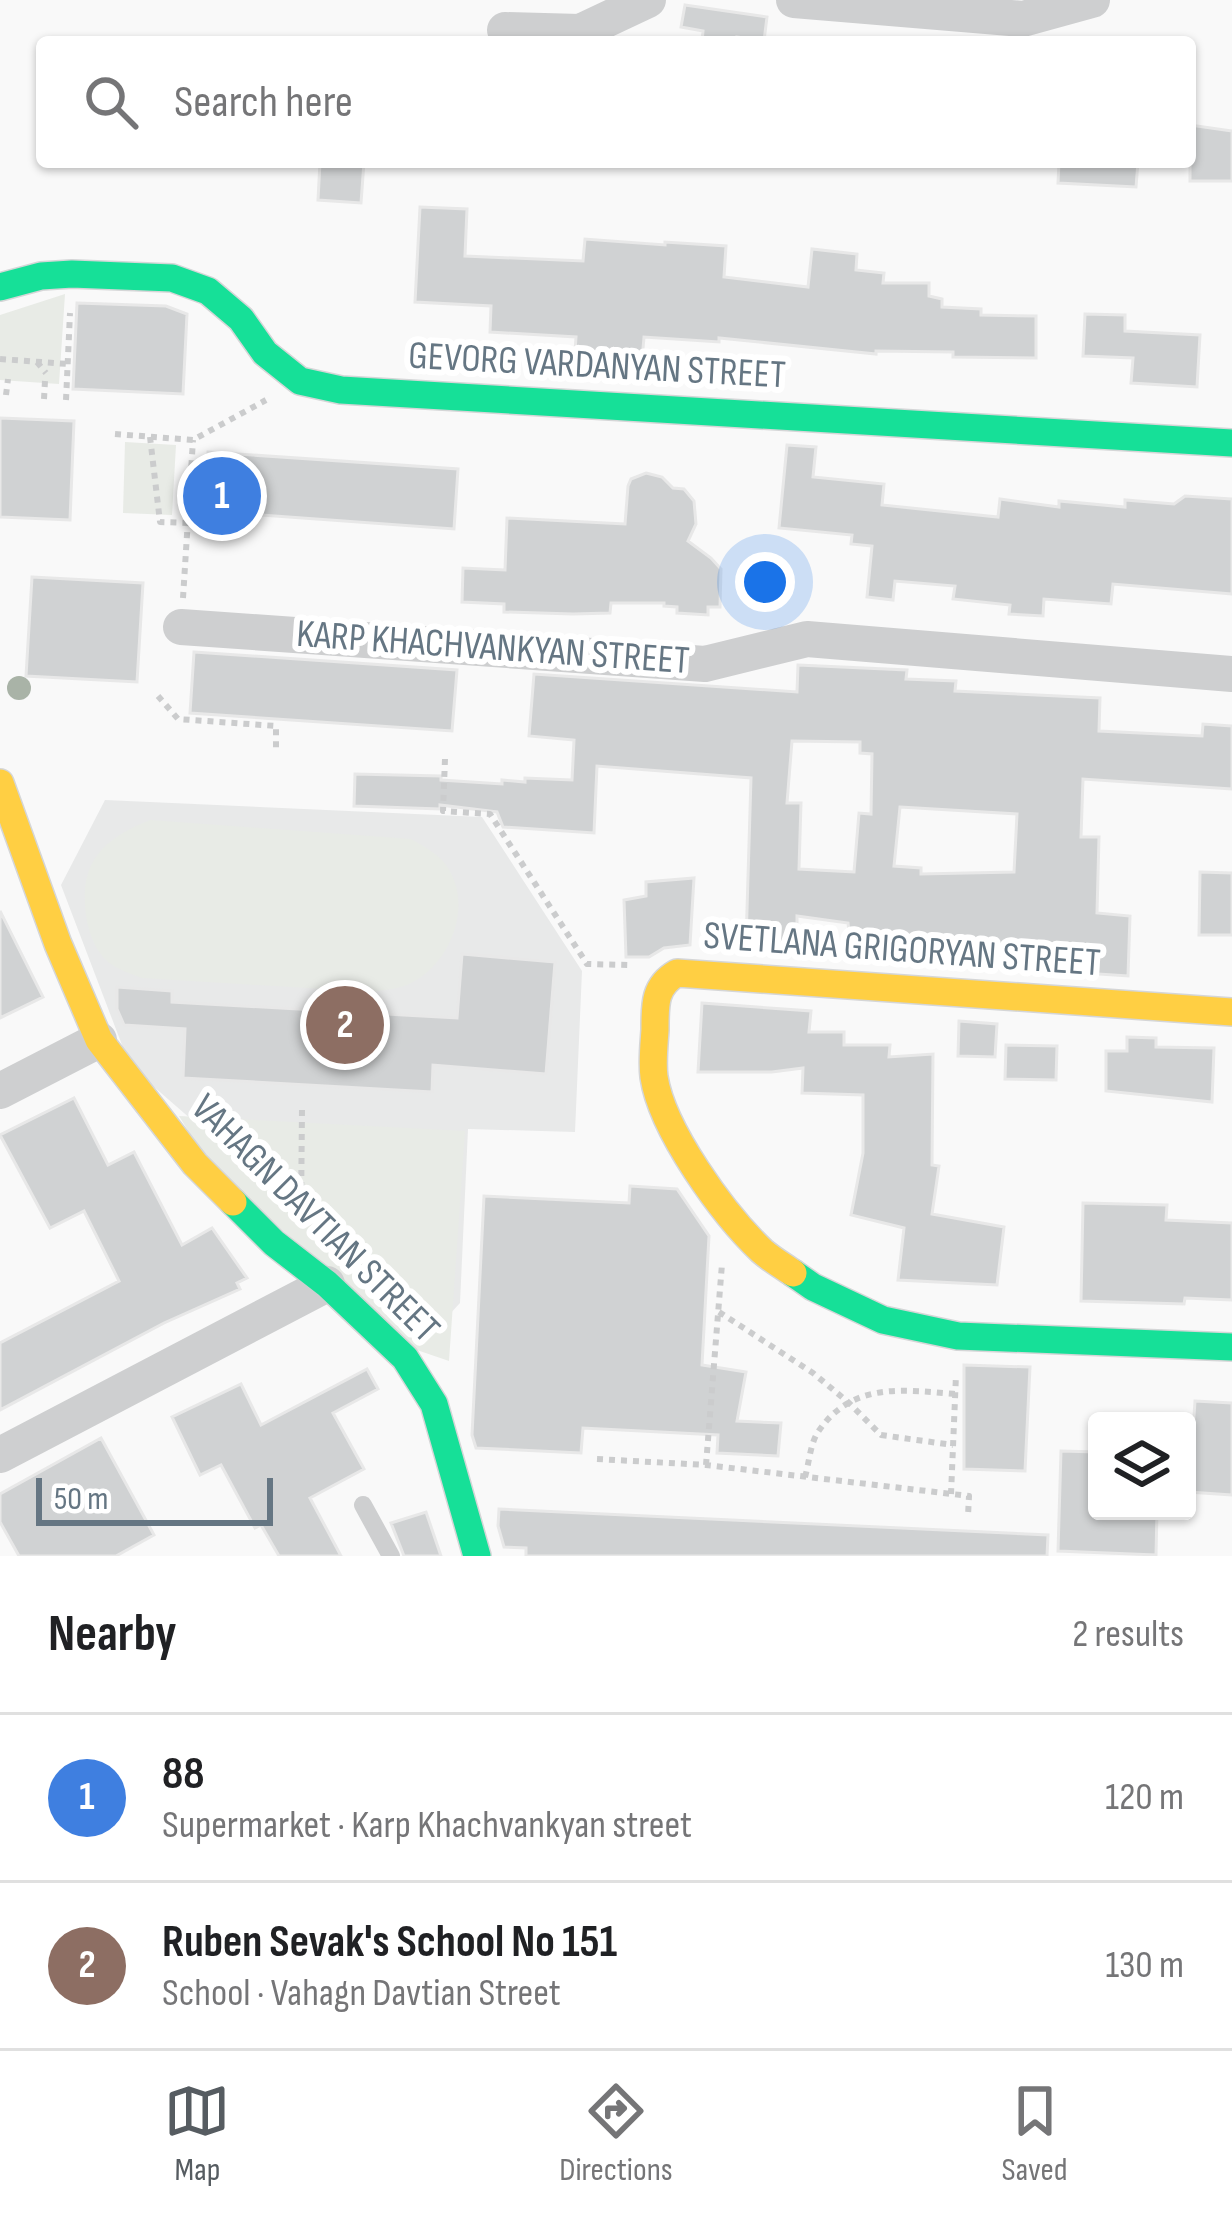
<!DOCTYPE html>
<meta charset="utf-8">
<style>
body{margin:0;font-family:"Sofia Sans Condensed",sans-serif;background:#f6f6f6;color:#202124}
.controls{position:absolute;right:36px;bottom:36px;display:grid;overflow:hidden;border-radius:12px;box-shadow:0 3px 9px #0004}
.controls button{width:108px;height:108px;display:grid;place-items:center;padding:0;border:0;border-bottom:3px solid #e0e0e0;background:#fff;color:#202124;font:60px sans-serif}
.scale{position:absolute;left:36px;bottom:30px;width:237px;box-sizing:border-box;padding-left:12px;border:6px solid #657683;border-top:0;font-size:33px;line-height:42px;white-space:nowrap;color:#657683;-webkit-text-stroke:9px #fff;paint-order:stroke}
.you{position:absolute;left:765px;top:582px;width:42px;height:42px;margin:-30px;border:9px solid #fff;border-radius:50%;background:#1a73e8;box-shadow:0 0 0 18px #1a73e833}
.badge{display:grid;place-items:center;width:78px;height:78px;border-radius:50%;background:#565c61;color:#fff;font-size:39px;font-weight:700}
.pin{position:absolute;translate:-50% -50%;border:6px solid #fff;box-shadow:0 3px 12px #0006}
.list{margin:0;padding:0;list-style:none}
h2{display:flex;justify-content:space-between;align-items:center;height:156px;margin:0;padding:0 48px;font-size:51px}
h2 small{font-size:39px;font-weight:400;color:#757577}
.list li{display:grid;grid-template-columns:78px 1fr auto;gap:36px;align-items:center;box-sizing:border-box;height:168px;padding:0 48px;border-top:3px solid #e0e0e0}
.list b{display:block;font-size:45px;white-space:nowrap}
.list p{margin:0;font-size:39px;white-space:nowrap;color:#757577}
.list em{font-size:39px;font-style:normal;color:#757577}
.icon{flex:none;width:66px;height:66px;fill:none;stroke:currentColor;stroke-width:2;stroke-linecap:round;stroke-linejoin:round}
.map{position:relative;flex:none;width:1232px;height:1556px;overflow:hidden}
.search{position:absolute;background:#fff;box-shadow:0 3px 9px #0004;left:36px;right:36px;top:36px;height:132px;display:flex;align-items:center;gap:30px;box-sizing:border-box;padding:0 42px;border-radius:12px;color:#757577;font-size:45px}
.sheet{height:492px;background:#fff}
nav{display:flex;justify-content:space-around;align-items:center;box-sizing:border-box;height:168px;border-top:3px solid #e0e0e0;background:#fff;font-size:33px;color:#757577}
nav a{display:grid;justify-items:center;gap:6px}
nav .on{color:#565c61}
.map>svg:first-child{display:block}
.built{fill:#e8e9e9}
.green{fill:#e8ebe6}
.building{fill:#d0d2d3;stroke:#e8e8e8;stroke-width:3;fill-rule:evenodd}
.lines{fill:none;stroke-linecap:round;stroke-linejoin:round}
.fast-casing{stroke:#d5d6d7;stroke-width:30}
.slow-casing{stroke:#d5d6d7;stroke-width:30}
.path{stroke:#cbcccd;stroke-width:6;stroke-dasharray:6 6;stroke-linecap:butt}
.lane{stroke:#cecfd0;stroke-width:18}
.street{stroke:#cecfd0;stroke-width:36}
.fast{stroke:#16e098;stroke-width:27}
.slow{stroke:#ffcf43;stroke-width:27}
.tree{fill:#a9b3a7}
.labels{text-anchor:middle;dominant-baseline:central;stroke-width:12;stroke-linejoin:round;paint-order:stroke}
.street-label{font-size:39px;fill:#657683;stroke:#fff}
</style>
<div class="map">
<svg width="1232" height="1556" viewBox="0 0 1232 1556">
<rect width="100%" height="100%" fill="#f9f9f9"/>
<path class="built" d="M 105,800 L 482,817 L 582,971 L 575,1132 L 468,1129 L 460,1303 L 434,1331 L 130,1066 L 61,885 Z"/>
<path class="green" d="M 65,294 L 59,384 L 0,380 L 0,315 Z
M 125,442 L 176,445 L 172,515 L 123,513 Z
M 150,820 L 411,839 C 425,847 440,855 448,868 C 473,907 450,964 411,983 C 400,989 386,989 374,992 L 142,978 C 131,974 117,969 108,962 C 96,951 90,936 87,921 C 77,865 100,840 150,820 Z
M 179,1116 L 465,1131 L 449,1361 L 411,1348 L 206,1160 Z"/>
<path class="building" d="M 685,5 L 767,17 L 764,41 L 737,37 L 737,42 L 702,42 L 703,31 L 681,27 Z
M 1190,125 L 1232,131 L 1232,181 L 1190,181 Z
M 320,162 L 364,162 L 361,203 L 318,200 Z
M 1059,162 L 1138,162 L 1136,187 L 1058,183 Z
M 420,207 L 467,209 L 465,256 L 583,261 L 585,239 L 665,245 L 665,242 L 726,246 L 724,277 L 808,287 L 812,249 L 857,254 L 856,270 L 884,273 L 883,283 L 929,283 L 929,296 L 942,299 L 942,307 L 981,309 L 981,315 L 1036,316 L 1036,358 L 953,357 L 953,352 L 876,351 L 876,354 L 719,338 L 719,342 L 644,337 L 641,372 L 574,366 L 576,337 L 490,332 L 491,306 L 415,302 Z
M 77,303 L 166,306 L 187,314 L 183,394 L 73,389 Z
M 1085,314 L 1125,315 L 1125,331 L 1200,335 L 1197,387 L 1131,383 L 1133,358 L 1083,356 Z
M 0,418 L 74,421 L 70,520 L 0,517 Z
M 787,445 L 816,447 L 813,477 L 884,484 L 882,505 L 998,517 L 1000,499 L 1059,507 L 1059,501 L 1125,507 L 1125,500 L 1174,504 L 1185,496 L 1232,499 L 1232,594 L 1113,584 L 1111,604 L 1044,599 L 1043,616 L 1009,614 L 1010,605 L 953,599 L 955,586 L 895,581 L 893,600 L 867,597 L 872,546 L 851,544 L 852,535 L 779,528 Z
M 208,452 L 458,469 L 454,529 L 204,511 Z
M 646,473 L 662,477 L 673,488 L 684,489 L 694,501 L 696,524 L 688,541 L 711,558 L 721,569 L 720,607 L 708,607 L 708,615 L 677,613 L 677,607 L 664,606 L 664,603 L 611,603 L 610,613 L 573,614 L 504,612 L 504,604 L 462,602 L 463,568 L 505,570 L 507,518 L 625,524 L 628,486 L 631,479 Z
M 32,577 L 143,583 L 137,682 L 26,676 Z
M 194,652 L 457,670 L 452,731 L 190,713 Z
M 798,665 L 907,670 L 906,679 L 956,681 L 955,691 L 1100,698 L 1099,731 L 1202,736 L 1203,724 L 1232,726 L 1232,789 L 1083,779 L 1081,837 L 1099,837 L 1097,913 L 1130,916 L 1128,976 L 1007,968 L 1009,947 L 918,940 L 879,940 L 878,959 L 852,957 L 848,923 L 797,916 L 797,944 L 746,943 L 751,778 L 597,766 L 594,833 L 503,827 L 497,812 L 440,805 L 440,809 L 354,806 L 355,774 L 441,776 L 441,780 L 502,784 L 502,780 L 525,782 L 525,778 L 572,780 L 574,740 L 529,736 L 534,674 L 797,692 ZM 792,741 L 860,742 L 860,753 L 872,754 L 871,814 L 859,813 L 854,872 L 799,869 L 801,803 L 787,803 ZM 900,807 L 1017,814 L 1014,872 L 921,874 L 921,868 L 894,866 Z
M 1200,872 L 1232,873 L 1232,935 L 1199,935 Z
M 694,878 L 690,945 L 664,948 L 649,957 L 626,957 L 624,900 L 646,896 L 646,882 Z
M 0,911 L 43,997 L 0,1018 Z
M 462,954 L 555,962 L 546,1074 L 433,1065 L 432,1092 L 183,1078 L 185,1029 L 124,1025 L 117,1009 L 117,987 L 172,991 L 172,1002 L 457,1018 Z
M 702,1003 L 811,1011 L 809,1032 L 844,1032 L 844,1045 L 890,1045 L 889,1057 L 933,1054 L 932,1165 L 939,1166 L 932,1214 L 1004,1227 L 997,1285 L 898,1280 L 904,1228 L 851,1215 L 863,1153 L 863,1095 L 802,1093 L 803,1068 L 772,1072 L 698,1072 Z
M 959,1021 L 997,1024 L 995,1057 L 958,1056 Z
M 1127,1037 L 1156,1038 L 1156,1047 L 1214,1048 L 1212,1102 L 1106,1091 L 1106,1051 L 1127,1051 Z
M 1006,1045 L 1057,1046 L 1056,1080 L 1005,1079 Z
M 74,1098 L 108,1165 L 134,1152 L 182,1245 L 212,1228 L 247,1278 L 237,1283 L 240,1289 L 164,1323 L 0,1410 L 0,1343 L 119,1281 L 84,1211 L 50,1228 L 0,1135 Z
M 630,1186 L 677,1189 L 709,1236 L 702,1365 L 746,1372 L 737,1421 L 781,1423 L 778,1456 L 717,1453 L 718,1435 L 583,1428 L 581,1453 L 476,1448 L 472,1435 L 484,1196 L 629,1203 Z
M 1083,1203 L 1167,1205 L 1166,1220 L 1232,1223 L 1232,1300 L 1185,1298 L 1184,1304 L 1081,1301 Z
M 964,1365 L 1030,1367 L 1025,1471 L 964,1469 Z
M 367,1369 L 378,1389 L 333,1413 L 364,1469 L 310,1498 L 341,1556 L 279,1556 L 261,1525 L 255,1528 L 221,1465 L 200,1475 L 172,1417 L 241,1384 L 261,1425 Z
M 1195,1401 L 1232,1403 L 1232,1495 L 1189,1492 Z
M 101,1438 L 154,1535 L 116,1556 L 19,1556 L 0,1522 L 0,1494 Z
M 1061,1451 L 1097,1452 L 1097,1511 L 1157,1511 L 1156,1555 L 1058,1551 Z
M 499,1509 L 1048,1535 L 1047,1556 L 526,1556 L 526,1548 L 504,1547 L 498,1526 Z
M 426,1512 L 441,1556 L 404,1556 L 391,1523 Z"/>
<g class="lines">
<defs>
<path id="fast" d="M 0,287 L 41,276 L 72,274 L 172,278 L 208,291 L 241,319 L 265,353 L 300,381 L 341,390 L 1232,443
M 233,1202 L 274,1243 L 327,1284 L 405,1358 L 434,1404 L 477,1556
M 793,1273 L 813,1287 L 883,1320 L 958,1336 L 1232,1347"/>
<path id="slow" d="M 0,783 L 58,944 L 99,1040 L 195,1164 L 233,1202
M 793,1273 C 783,1266 771,1259 762,1251 C 723,1214 662,1130 654,1077 C 652,1062 654,1045 655,1030 C 655,1005 654,986 677,973 L 1232,1012"/>
</defs>
<use href="#fast" class="fast-casing"/>
<use href="#slow" class="slow-casing"/>
<path class="path" d="M 0,359 L 68,364
M 37,362 L 46,373
M 6,395 L 8,379
M 44,399 L 45,381
M 66,400 L 70,313
M 115,434 L 193,440 L 266,400
M 150,437 L 160,522 L 224,524 L 224,512
M 183,598 L 193,440
M 158,696 L 178,719 L 276,726 L 276,750
M 445,759 L 443,811 L 490,814 L 587,964 L 628,965
M 301,1212 L 302,1109
M 719,1312 L 813,1373 L 848,1402 L 881,1435 L 953,1445
M 597,1459 L 706,1465 L 969,1496 L 968,1516
M 706,1465 L 722,1264
M 805,1477 C 809,1464 810,1444 818,1432 C 852,1381 904,1390 956,1394
M 951,1494 L 956,1375"/>
<path class="lane" d="M 363,1505 L 391,1556"/>
<path class="street" d="M 794,0 L 1023,19 L 1092,0
M 505,30 L 580,32 L 648,0
M 181,627 L 705,664 L 807,639 L 1232,674
M 0,1091 L 99,1040
M 0,1455 L 327,1284"/>
<use href="#fast" class="fast"/>
<use href="#slow" class="slow"/>
</g>
<circle class="tree" cx="19" cy="688" r="12"/>
<g class="labels">
<g class="street-label">
<text transform="translate(597 366) rotate(3)">GEVORG VARDANYAN STREET</text>
<text transform="translate(493 648) rotate(4)">KARP KHACHVANKYAN STREET</text>
<text transform="translate(902 950) rotate(4)">SVETLANA GRIGORYAN STREET</text>
<text transform="translate(315 1219) rotate(45)">VAHAGN DAVTIAN STREET</text>
</g>
</g>
</svg>
<div class="controls">
<button><svg class="icon" aria-label="layers" viewBox="0 0 24 24"><path d="M12 4l9 5-9 5-9-5zM3 14l9 5 9-5"/></svg></button>
</div>
<div class="scale">50 m</div>
<div class="you"></div>
<div class="pin badge" style="left:222px;top:496px;background:#3f7fe0">1</div>
<div class="pin badge" style="left:345px;top:1025px;background:#8d6e63">2</div>
<div class="search"><svg class="icon" aria-label="search" viewBox="0 0 24 24"><circle cx="10" cy="10" r="6"/><path d="M15 15l6 6"/></svg>Search here</div>
</div>
<section class="sheet">
<h2>Nearby<small>2 results</small></h2>
<ul class="list">
<li><span class="badge" style="background:#3f7fe0">1</span><div><b>88</b><p>Supermarket · Karp Khachvankyan street</p></div><em>120 m</em></li>
<li><span class="badge" style="background:#8d6e63">2</span><div><b>Ruben Sevak's School No 151</b><p>School · Vahagn Davtian Street</p></div><em>130 m</em></li>
</ul>
</section>
<nav>
<a class="on"><svg class="icon" aria-label="map" viewBox="0 0 24 24"><path d="M3 6l6-2 6 2 6-2v14l-6 2-6-2-6 2zM9 4v14M15 6v14"/></svg>Map</a>
<a><svg class="icon" aria-label="directions" viewBox="0 0 24 24"><path d="M12 3l9 9-9 9-9-9zM9 14v-3h6M13 9l2 2-2 2"/></svg>Directions</a>
<a><svg class="icon" aria-label="saved" viewBox="0 0 24 24"><path d="M7 4h10v16l-5-4-5 4z"/></svg>Saved</a>
</nav>
